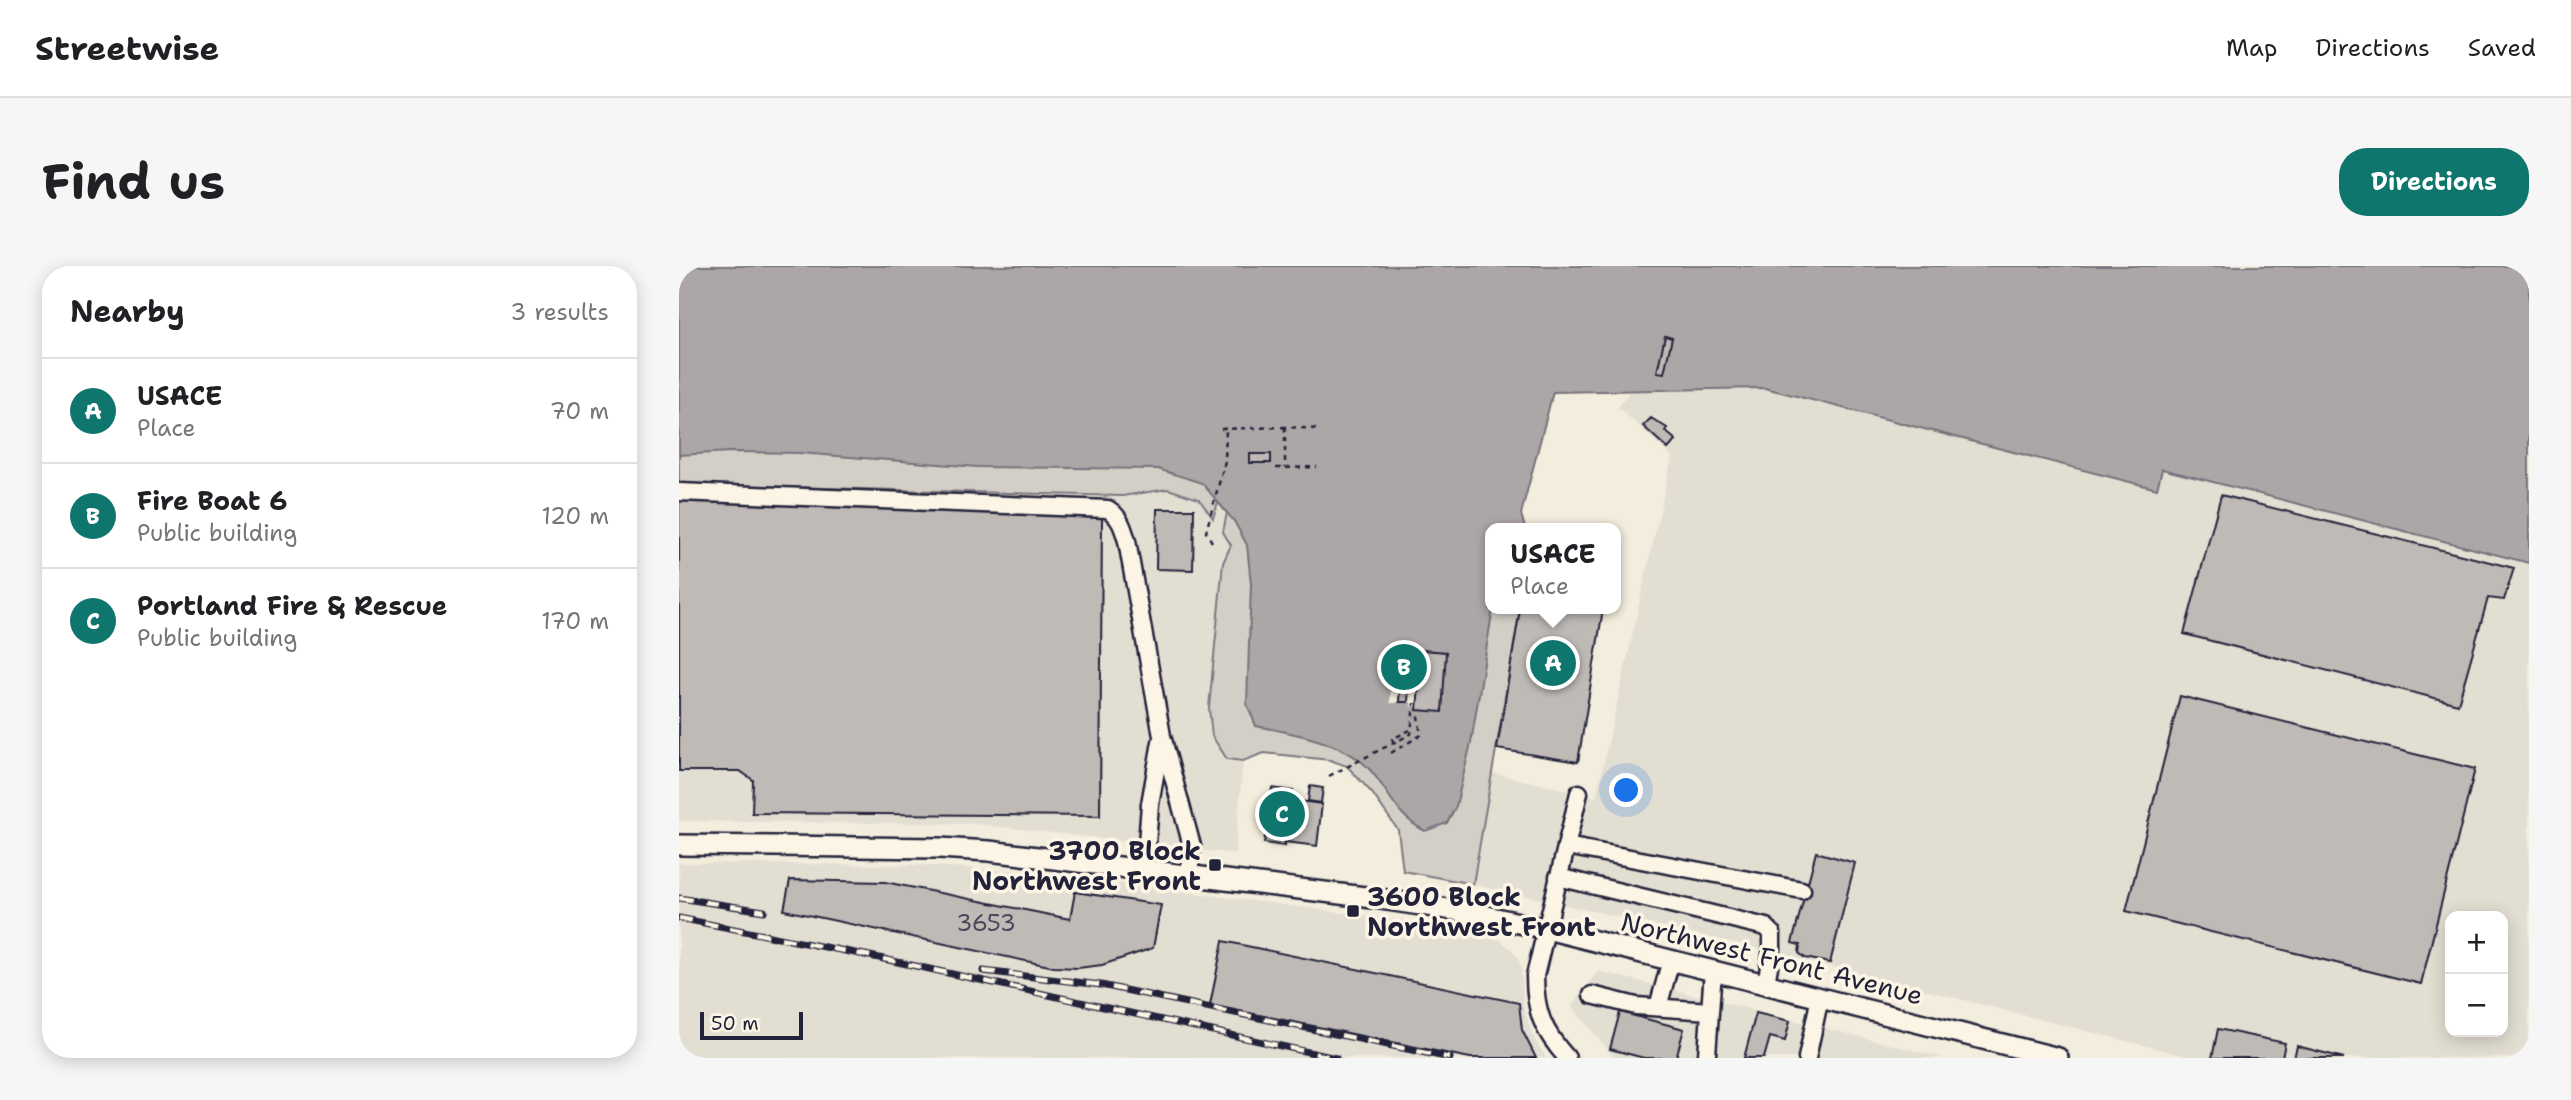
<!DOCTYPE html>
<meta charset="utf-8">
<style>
body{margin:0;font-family:"Shantell Sans",sans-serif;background:#f6f6f6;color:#202124}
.controls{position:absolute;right:21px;bottom:21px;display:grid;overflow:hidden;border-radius:14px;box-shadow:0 4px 18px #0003}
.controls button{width:63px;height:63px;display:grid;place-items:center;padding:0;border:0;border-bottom:2px solid #e0e0e0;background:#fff;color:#202124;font:35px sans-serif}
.scale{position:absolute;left:21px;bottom:18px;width:103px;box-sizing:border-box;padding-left:7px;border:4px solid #22223b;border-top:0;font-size:19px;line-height:24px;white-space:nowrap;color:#22223b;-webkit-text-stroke:5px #fcf5e5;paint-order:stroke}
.you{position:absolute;left:948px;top:525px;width:24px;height:24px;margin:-18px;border:5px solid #fff;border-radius:50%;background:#1a73e8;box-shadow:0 0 0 10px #1a73e833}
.badge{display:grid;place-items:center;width:46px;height:46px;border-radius:50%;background:#0f766e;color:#fff;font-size:23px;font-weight:700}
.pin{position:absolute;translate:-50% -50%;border:4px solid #fff;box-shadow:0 2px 7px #0006}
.popup{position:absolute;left:806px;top:257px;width:136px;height:91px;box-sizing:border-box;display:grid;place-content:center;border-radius:14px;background:#fff;filter:drop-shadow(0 2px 5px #0005);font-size:23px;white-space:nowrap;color:#757577}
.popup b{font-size:26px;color:#202124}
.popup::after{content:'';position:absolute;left:50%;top:100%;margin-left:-14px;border:14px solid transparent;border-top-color:#fff}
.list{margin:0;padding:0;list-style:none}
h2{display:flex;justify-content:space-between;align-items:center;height:91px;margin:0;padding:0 28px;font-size:30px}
h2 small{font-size:23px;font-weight:400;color:#757577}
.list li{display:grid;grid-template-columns:46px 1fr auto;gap:21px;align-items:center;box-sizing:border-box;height:105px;padding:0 28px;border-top:2px solid #e0e0e0}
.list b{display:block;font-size:26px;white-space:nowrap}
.list p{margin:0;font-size:23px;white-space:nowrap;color:#757577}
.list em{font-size:23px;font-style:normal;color:#757577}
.map{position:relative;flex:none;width:1850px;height:792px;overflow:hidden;border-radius:28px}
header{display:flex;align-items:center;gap:42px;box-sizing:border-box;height:98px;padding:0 35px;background:#fff;border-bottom:2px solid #e0e0e0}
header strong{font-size:33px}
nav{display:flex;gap:38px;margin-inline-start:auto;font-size:24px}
.intro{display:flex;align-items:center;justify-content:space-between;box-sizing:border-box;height:168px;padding:0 42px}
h1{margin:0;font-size:49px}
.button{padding:18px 32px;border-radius:28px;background:#0f766e;color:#fff;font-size:24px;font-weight:700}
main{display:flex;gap:42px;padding:0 42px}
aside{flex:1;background:#fff;border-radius:28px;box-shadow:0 4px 18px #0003}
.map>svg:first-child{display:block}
.built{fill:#e3ded2;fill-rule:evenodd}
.green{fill:#d4cfc6;stroke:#7b7880;stroke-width:2}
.water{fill:#aca7a6;stroke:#75727b;stroke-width:2}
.pier{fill:#f3edde}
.building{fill:#bfbab6;stroke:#22223b;stroke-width:2}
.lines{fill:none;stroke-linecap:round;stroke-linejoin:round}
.minor-casing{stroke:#22223b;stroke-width:21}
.major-casing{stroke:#22223b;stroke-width:24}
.path{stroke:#22223b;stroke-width:2.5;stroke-dasharray:5 5;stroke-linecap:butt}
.minor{stroke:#fcf5e5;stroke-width:16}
.major{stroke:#fcf5e5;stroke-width:19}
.rail-casing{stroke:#22223b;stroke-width:7}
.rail{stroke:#fcf5e5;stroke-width:4.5;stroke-dasharray:13;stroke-linecap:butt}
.poi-dot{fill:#22223b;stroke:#fcf5e5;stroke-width:2.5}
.labels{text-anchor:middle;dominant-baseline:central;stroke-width:7;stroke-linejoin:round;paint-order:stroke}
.number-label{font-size:23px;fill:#49485a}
.poi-label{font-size:26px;font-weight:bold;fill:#22223b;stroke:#fcf5e5;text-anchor:end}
.street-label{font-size:26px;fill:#22223b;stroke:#fcf5e5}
</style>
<header>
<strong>Streetwise</strong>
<nav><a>Map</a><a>Directions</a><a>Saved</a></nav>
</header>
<div class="intro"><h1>Find us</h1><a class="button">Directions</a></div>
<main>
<aside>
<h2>Nearby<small>3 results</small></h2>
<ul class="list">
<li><span class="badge">A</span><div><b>USACE</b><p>Place</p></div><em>70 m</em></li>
<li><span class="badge">B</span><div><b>Fire Boat 6</b><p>Public building</p></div><em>120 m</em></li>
<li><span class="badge">C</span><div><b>Portland Fire &amp; Rescue</b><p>Public building</p></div><em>170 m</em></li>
</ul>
</aside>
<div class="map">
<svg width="1850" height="792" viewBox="0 0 1850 792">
<rect width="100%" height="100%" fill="#f3edde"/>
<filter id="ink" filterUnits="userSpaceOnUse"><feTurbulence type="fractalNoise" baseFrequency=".0143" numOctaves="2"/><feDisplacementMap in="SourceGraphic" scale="14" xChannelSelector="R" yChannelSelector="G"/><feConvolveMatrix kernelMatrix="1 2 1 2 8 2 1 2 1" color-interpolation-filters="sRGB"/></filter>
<g filter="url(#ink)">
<path class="built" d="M 860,0 L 1850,250 L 1850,792 L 1515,792 L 1082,683 L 794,618 L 813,507 L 917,531 L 993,191 L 939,141 L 951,125 L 875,126 L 842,248 ZM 1771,650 L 1824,650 L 1824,766 L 1771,766 Z
M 550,195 L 562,197 L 543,265 L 552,279 L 544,297 L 530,442 L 548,493 L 564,495 L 556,588 L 296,558 L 0,555 L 0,211 L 443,230 L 489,223 L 520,233 Z
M 0,597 L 240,599 L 363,607 L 734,656 L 819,673 L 831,682 L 839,692 L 842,702 L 845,744 L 854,770 L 867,792 L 0,792 Z
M 919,705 L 1265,792 L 936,792 L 892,740 Z"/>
<path class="green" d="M 0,150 L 489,165 L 811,343 L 841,343 L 794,618 L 724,605 L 719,564 L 693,527 L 668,500 L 651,494 L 585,487 L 564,495 L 548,493 L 533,470 L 530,442 L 544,297 L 552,279 L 544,266 L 548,247 L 539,236 L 534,252 L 520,233 L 489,223 L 443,230 L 0,218 Z"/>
<path class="water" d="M 0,0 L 1850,0 L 1850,297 L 1483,203 L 1478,223 L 1086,122 L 874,126 L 842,248 L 846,262 L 811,262 L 811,343 L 814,343 L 813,348 L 792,477 L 777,540 L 768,557 L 746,565 C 716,549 712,528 692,505 C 668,476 612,467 577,460 L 568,438 L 572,318 L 568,279 L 555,255 L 523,217 L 479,203 L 298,201 L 120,187 L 51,186 L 0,189 Z"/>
<path class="pier" d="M 734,411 L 741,411 L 739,441 L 732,441 L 732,436 L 711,437 L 712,418 L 716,418 L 716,415 L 734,416 Z"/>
<path class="building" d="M 986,70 L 993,72 L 985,107 L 978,106 Z
M 972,152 L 988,162 L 986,165 L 997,174 L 989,183 L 964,160 Z
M 571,188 L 592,188 L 592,197 L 571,197 Z
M 1542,229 L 1835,302 L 1825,334 L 1809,332 L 1779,438 L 1505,368 Z
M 0,231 L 423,251 L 421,550 L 73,547 L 74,514 L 61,505 L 0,505 Z
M 478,243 L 515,243 L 514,304 L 477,303 Z
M 841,343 L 924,343 L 899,496 L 818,483 Z
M 743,384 L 767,386 L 763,446 L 738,444 Z
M 718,385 L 733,386 L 731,416 L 716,415 Z
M 721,418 L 730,419 L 729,436 L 720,436 Z
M 1501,430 L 1796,503 L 1742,718 L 1447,645 Z
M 631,520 L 644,522 L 642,537 L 629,535 Z
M 593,522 L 614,525 L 612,534 L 643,538 L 638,580 L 606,576 L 606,580 L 585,577 Z
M 1137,586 L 1176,597 L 1151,697 L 1126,692 L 1120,687 L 1121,679 L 1113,677 Z
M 111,614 L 206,616 L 391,653 L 396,626 L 482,639 L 474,682 L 423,699 L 399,702 L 375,701 L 105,644 Z
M 544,675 L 840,737 L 843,764 L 857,792 L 791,792 L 531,739 Z
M 941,746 L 1005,763 L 997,792 L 965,792 L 931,783 Z
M 1077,747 L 1111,755 L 1106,775 L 1091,771 L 1085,792 L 1065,792 Z
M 1539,763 L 1606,777 L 1603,792 L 1533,792 Z
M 1618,780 L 1665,792 L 1615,792 Z"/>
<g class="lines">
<defs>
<path id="minor" d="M 0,226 L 429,243 C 441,251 444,261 448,275 L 483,470 L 513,580 L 510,609
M 887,580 L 1123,624
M 466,604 L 471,538 L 482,476
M 879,611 L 1087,661 L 1093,667 L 1093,683 L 1087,718
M 913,729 L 957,740 L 1031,745
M 979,741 L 992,694
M 1028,789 L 1034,704
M 888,792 C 864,765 856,746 856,710 L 900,527
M 1128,792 L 1141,731"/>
<path id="major" d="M 0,579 L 260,582 L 310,585 L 694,632 L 789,646 L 868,663 L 1379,792"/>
</defs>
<use href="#minor" class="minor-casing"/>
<use href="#major" class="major-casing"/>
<path class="path" d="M 606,161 L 606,202
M 542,163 L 606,161 L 642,163
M 597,202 L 638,201
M 533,276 L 527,266 L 546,195 L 547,163
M 715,477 L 713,473 L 731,464
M 712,487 L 742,469 L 738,444
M 650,510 L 732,468 L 735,437"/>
<use href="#minor" class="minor"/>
<use href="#major" class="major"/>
<defs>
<path id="rail" d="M 0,632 L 85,645
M 0,652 L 191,690 L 657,792
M 304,705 L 422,719 L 771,792"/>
</defs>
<use href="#rail" class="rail-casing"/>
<use href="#rail" class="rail"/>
</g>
</g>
<g class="poi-dot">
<rect x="529" y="592" width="14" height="14" rx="3.5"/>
<rect x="667" y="638" width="14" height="14" rx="3.5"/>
</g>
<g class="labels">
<g class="number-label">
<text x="307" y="657">3653</text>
</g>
<g class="poi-label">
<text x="522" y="584">3700 Block<tspan x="522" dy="30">Northwest Front</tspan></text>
<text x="688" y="630" text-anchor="start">3600 Block<tspan x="688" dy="30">Northwest Front</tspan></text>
</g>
<g class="street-label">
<text transform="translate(1093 692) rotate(14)">Northwest Front Avenue</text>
</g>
</g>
</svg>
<div class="controls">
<button>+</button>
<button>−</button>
</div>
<div class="scale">50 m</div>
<div class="you"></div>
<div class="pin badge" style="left:874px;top:397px">A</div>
<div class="popup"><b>USACE</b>Place</div>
<div class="pin badge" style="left:725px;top:401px">B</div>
<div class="pin badge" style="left:603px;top:548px">C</div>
</div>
</main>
